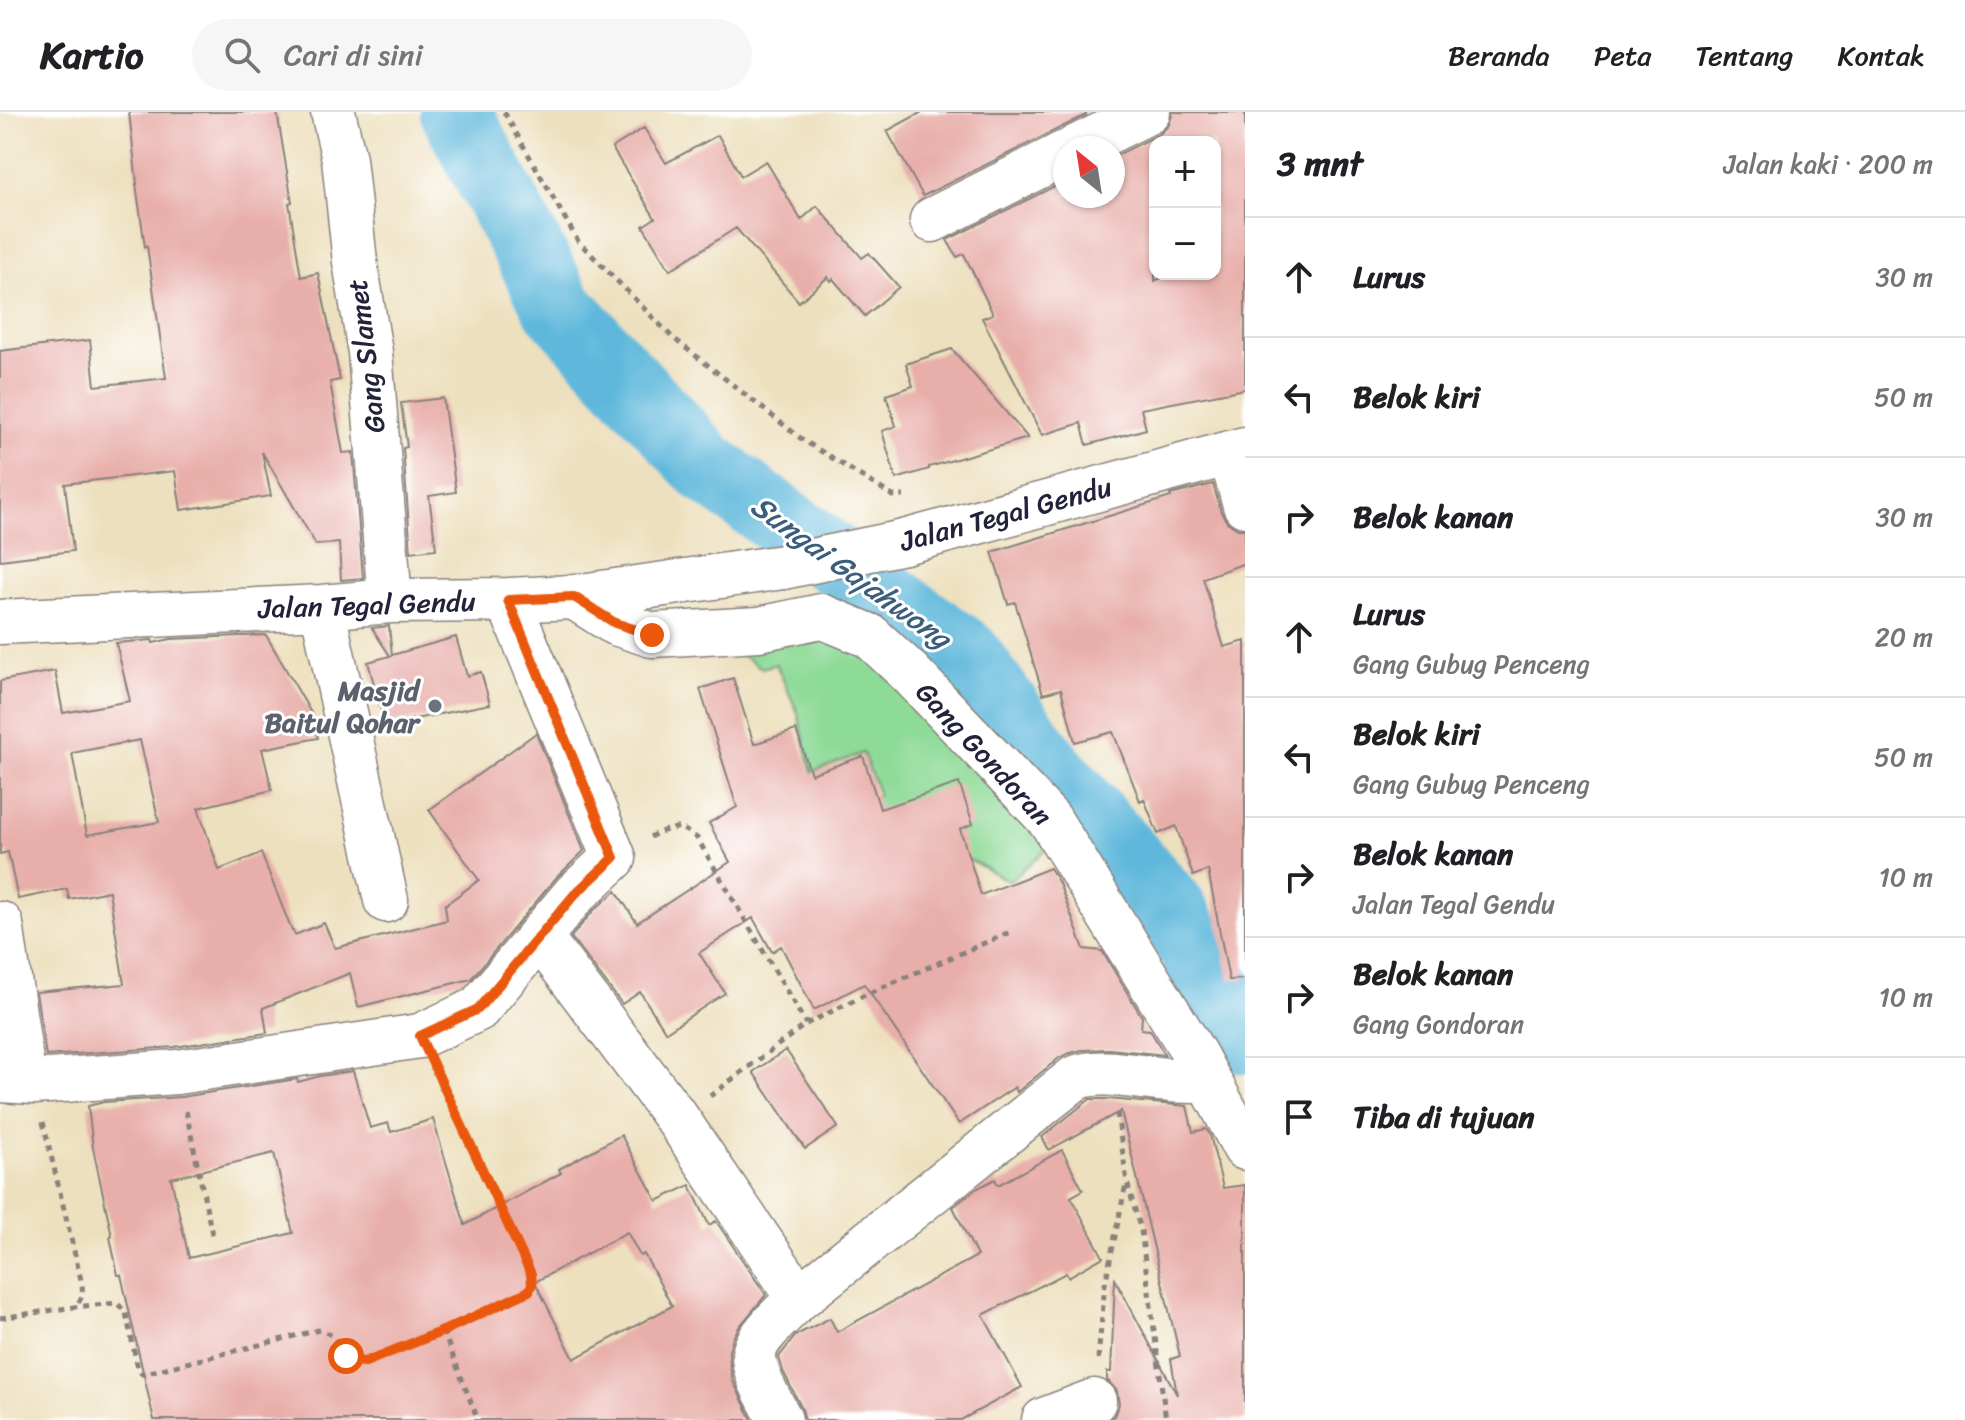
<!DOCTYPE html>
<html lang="id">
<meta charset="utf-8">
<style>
body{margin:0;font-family:Sriracha,sans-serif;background:#f6f6f6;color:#202124}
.controls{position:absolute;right:24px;top:24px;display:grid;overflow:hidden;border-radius:16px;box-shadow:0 2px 6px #0004}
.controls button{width:72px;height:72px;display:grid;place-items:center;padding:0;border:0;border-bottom:2px solid #e0e0e0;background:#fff;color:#202124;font:40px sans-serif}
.compass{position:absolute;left:1053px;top:24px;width:72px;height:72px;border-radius:50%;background:#fff;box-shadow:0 2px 6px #0004;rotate:330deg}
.stop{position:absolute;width:24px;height:24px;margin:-18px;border:6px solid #ea580c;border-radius:50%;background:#fff}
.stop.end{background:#ea580c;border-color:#fff;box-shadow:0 2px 8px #0008}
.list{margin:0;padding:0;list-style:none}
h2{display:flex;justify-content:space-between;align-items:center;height:104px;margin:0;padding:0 32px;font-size:34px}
h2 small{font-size:26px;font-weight:400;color:#757577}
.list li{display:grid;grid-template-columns:52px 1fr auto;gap:24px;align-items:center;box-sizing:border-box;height:120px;padding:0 32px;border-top:2px solid #e0e0e0}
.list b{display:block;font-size:30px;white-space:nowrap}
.list p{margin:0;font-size:26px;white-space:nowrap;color:#757577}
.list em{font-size:26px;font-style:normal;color:#757577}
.icon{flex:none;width:44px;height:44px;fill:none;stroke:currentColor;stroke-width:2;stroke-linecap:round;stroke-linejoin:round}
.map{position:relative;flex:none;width:1245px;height:1308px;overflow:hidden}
header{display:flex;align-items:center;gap:48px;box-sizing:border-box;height:112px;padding:0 40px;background:#fff;border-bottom:2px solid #e0e0e0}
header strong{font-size:38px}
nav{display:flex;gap:44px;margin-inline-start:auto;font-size:28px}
.search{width:560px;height:72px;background:#f6f6f6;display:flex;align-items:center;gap:20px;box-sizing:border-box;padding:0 28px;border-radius:44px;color:#757577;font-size:30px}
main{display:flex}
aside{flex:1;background:#fff}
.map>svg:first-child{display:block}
.green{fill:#8eda97;stroke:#587e69;stroke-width:2}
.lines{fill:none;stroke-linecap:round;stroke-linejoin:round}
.river{stroke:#5eb8db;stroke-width:72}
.building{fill:#e8aea9;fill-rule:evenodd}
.minor-casing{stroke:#88817c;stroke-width:47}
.major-casing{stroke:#88817c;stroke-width:47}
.path{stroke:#88817c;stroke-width:5;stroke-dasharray:6 6;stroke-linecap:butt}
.minor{stroke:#fff;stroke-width:44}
.major{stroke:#fff;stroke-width:44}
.route{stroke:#ea580c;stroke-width:10}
.worship-dot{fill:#6b7280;stroke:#fff;stroke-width:3}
.labels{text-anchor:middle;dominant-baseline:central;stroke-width:6;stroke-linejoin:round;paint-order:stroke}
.street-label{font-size:28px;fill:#22223b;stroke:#fff}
.worship-label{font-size:28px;font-weight:bold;fill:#5b616d;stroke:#fff;text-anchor:end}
.water-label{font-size:30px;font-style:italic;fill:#3a5e7b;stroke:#fff}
</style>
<header>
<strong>Kartio</strong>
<div class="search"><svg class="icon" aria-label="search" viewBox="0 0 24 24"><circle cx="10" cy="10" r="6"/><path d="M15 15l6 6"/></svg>Cari di sini</div>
<nav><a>Beranda</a><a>Peta</a><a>Tentang</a><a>Kontak</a></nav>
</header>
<main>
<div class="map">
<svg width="1245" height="1308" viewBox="0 0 1245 1308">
<rect width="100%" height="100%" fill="#fff"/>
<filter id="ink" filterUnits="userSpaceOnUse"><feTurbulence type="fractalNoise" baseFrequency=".0125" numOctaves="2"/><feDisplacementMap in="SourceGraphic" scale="16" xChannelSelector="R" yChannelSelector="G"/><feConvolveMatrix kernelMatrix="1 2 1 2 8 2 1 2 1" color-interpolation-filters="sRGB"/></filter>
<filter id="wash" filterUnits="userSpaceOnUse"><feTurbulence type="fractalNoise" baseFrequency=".006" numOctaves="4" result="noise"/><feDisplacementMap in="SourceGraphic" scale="32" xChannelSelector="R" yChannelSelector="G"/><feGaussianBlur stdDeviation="1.8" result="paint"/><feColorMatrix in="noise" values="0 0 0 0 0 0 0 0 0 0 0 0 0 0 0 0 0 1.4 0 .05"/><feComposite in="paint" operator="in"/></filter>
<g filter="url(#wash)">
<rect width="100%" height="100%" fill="#ede0be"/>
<path class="green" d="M 787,502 L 837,514 L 1053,732 L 1009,769 L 968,747 L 809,718 L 879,683 L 863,641 L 812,660 L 798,601 L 776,552 L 762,556 L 738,541 Z"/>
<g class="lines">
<path class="river" d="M 456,0 L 558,194 L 705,354 L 965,542 L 1048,656 L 1171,797 L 1245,926"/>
</g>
<g id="blocks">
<path class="building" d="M 129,0 L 277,0 L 292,90 L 289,91 L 301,165 L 318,161 L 340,268 L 330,270 L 343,341 L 353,340 L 363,466 L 341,468 L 339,431 L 316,433 L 262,340 L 271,384 L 181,398 L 175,359 L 65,372 L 73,439 L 0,448 L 0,239 L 90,228 L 95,274 L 166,266 L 147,134 L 145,135 L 136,72 L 137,72 Z
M 922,0 L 1085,0 L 1086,3 L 923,84 L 887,19 Z
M 1173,0 L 1245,0 L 1245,277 L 1141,297 L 1146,317 L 1087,333 L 1081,311 L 1042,323 L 982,206 L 993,202 L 964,142 L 957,145 L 947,128 L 1065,69 L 1065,84 L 1113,84 L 1113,45 L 1160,22 L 1169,13 ZM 1155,30 L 1215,30 L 1215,162 L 1169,162 L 1155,169 Z
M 644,16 L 666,51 L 718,23 L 741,64 L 766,49 L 801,108 L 817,94 L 862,146 L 869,141 L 899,175 L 865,204 L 833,167 L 831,169 L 828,165 L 799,190 L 736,116 L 670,158 L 643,114 L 655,106 L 612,36 Z
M 952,237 L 1028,326 L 929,355 L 929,357 L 896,367 L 882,319 L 896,314 L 886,283 L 913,274 L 906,252 Z
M 443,286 L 456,380 L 429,384 L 436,437 L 411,440 L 403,336 L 407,335 L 401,291 Z
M 1213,372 L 1221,400 L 1227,410 L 1238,417 L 1245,417 L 1245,451 L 1203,466 L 1224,535 L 1245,529 L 1245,867 L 1229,868 L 1208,758 L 1193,764 L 1176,714 L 1158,722 L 1144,687 L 1140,689 L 1113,620 L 1075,630 L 1061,577 L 1043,582 L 1015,490 L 1008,492 L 992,440 L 1171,385 L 1170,383 Z
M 389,514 L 392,543 L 456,525 L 467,564 L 481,560 L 490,592 L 385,613 L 368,550 L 390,544 L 372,516 Z
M 266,523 L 314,606 L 318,626 L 262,637 L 272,678 L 198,696 L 219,758 L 261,741 L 292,819 L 293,819 L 295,823 L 324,811 L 335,836 L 447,808 L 445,793 L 479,768 L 429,698 L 536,621 L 584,739 L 556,766 L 471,867 L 358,895 L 350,861 L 263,896 L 267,921 L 174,935 L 46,944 L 36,880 L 124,872 L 109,779 L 69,787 L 67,777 L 18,787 L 8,740 L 0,742 L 0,569 L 55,559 L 63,601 L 130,589 L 116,531 L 152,528 L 153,531 L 171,527 ZM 140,628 L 159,710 L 87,723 L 72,641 Z
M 733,566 L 754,632 L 796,618 L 811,662 L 863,644 L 880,697 L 959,671 L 973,712 L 960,717 L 981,783 L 1050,756 L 1059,771 L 1084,837 L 1102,839 L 1142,905 L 1141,917 L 1150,918 L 1165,943 L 1109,937 L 1082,938 L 1067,942 L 1059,946 L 1017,980 L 1015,975 L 959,1012 L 864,872 L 814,898 L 781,834 L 772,840 L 753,806 L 699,841 L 725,881 L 666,920 L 640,880 L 622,892 L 571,825 L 593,799 L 616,779 L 637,811 L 730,750 L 709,711 L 737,695 L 700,577 Z
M 786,938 L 838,1015 L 805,1037 L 753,960 Z
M 353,959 L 370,1016 L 388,1011 L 391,1020 L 433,1007 L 465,1113 L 561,1061 L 559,1057 L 621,1023 L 657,1089 L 690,1073 L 709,1113 L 716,1109 L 766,1183 L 739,1215 L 733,1226 L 729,1239 L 730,1255 L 733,1269 L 752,1308 L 154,1308 L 121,1163 L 118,1163 L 110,1125 L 112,1124 L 93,1036 L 88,994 L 104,990 L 181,985 L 297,967 L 298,970 L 320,964 ZM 274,1041 L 293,1121 L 189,1146 L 171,1066 ZM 627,1120 L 640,1144 L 644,1142 L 672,1194 L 574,1247 L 535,1170 Z
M 1090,987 L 1108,987 L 1187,994 L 1193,1020 L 1206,1017 L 1210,1023 L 1223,1076 L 1245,1073 L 1245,1308 L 1109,1308 L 1114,1304 L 1119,1292 L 1117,1279 L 1107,1268 L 1107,1260 L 1111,1260 L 1115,1167 L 1177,1283 L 1171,1247 L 1180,1244 L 1121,999 L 1049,1038 L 1042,1025 Z
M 1062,1038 L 1083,1078 L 1071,1085 L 1103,1145 L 1068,1165 L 1066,1161 L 983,1203 L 1022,1275 L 961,1308 L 805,1308 L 802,1297 L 783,1259 L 779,1245 L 796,1223 L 830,1206 L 837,1220 L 977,1144 L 953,1095 L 976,1077 L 995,1067 L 998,1073 Z"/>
</g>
</g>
<g filter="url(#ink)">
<use href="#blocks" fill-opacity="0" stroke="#88817c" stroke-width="2"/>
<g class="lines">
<defs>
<path id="minor" d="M 333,0 L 344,47 L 355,150 L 370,240 L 390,489
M 1075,36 L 1148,0
M 932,108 L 1065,41
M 1230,341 L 1245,393
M 904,430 L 1245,337
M 574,485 L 615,511 L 652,523 L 759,517 L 821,504 L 870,524 L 910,561 L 1050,708 L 1195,943 L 1245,1036
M 322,495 L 386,788
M 0,510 L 322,495 L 390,489 L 508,488 L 574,485 L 783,455
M 1,812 L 24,969
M 540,825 L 678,1008 L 799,1186
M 0,968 L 34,970 L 177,960 L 420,924 L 478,897 L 575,782 L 614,746 L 508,488
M 780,1308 C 772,1291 754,1264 754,1244 C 754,1226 786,1199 799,1186 L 1075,966 C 1099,955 1143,967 1170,968 C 1183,969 1196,969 1209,969
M 1044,1308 L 1094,1289"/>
<path id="major" d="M 783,455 L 904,430"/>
</defs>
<use href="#minor" class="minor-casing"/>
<use href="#major" class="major-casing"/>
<path class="path" d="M 504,0 L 578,129 L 672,225 L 803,328 L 893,384 L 904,384
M 650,725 L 659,720 L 680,715 L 697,726 L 806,912
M 710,984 L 806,912 L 867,882 L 1010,820
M 186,999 L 213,1127
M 1117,1001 L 1127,1070 L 1141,1119 L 1166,1308
M 43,1010 L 82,1172 C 83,1183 82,1188 74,1195
M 0,1206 L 74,1195 L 117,1191 L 126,1201 L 138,1257 L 142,1262 L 319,1218 C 347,1225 333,1247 365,1250 L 443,1219 L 529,1179 L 532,1172 L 531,1162 L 437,961
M 443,1219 L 478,1308
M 1098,1247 L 1105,1172 L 1126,1072"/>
<use href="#minor" class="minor"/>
<use href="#major" class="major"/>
</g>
</g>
<g class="lines" filter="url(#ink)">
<path class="route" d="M 346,1244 L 353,1249 L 365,1250 L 443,1219 L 529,1179 L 532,1172 L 531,1162 L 420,924 L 478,897 L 575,782 L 614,746 L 508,488 L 574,485 L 615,511 L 652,523"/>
</g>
<circle class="worship-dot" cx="435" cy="594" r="8"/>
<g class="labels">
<g class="street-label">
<text transform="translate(366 244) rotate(-97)">Gang Slamet</text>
<text transform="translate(1006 402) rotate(-15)">Jalan Tegal Gendu</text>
<text transform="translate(367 493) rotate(-2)">Jalan Tegal Gendu</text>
<text transform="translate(984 642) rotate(47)">Gang Gondoran</text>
</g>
<g class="worship-label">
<text x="419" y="578">Masjid<tspan x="419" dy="32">Baitul Qohar</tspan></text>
</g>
<g class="water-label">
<text transform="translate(851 460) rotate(36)">Sungai Gajahwong</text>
</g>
</g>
</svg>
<div class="controls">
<button>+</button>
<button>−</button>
</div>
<svg class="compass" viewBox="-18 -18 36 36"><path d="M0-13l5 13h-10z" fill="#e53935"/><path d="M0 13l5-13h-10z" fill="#757577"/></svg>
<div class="stop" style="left:346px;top:1244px"></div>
<div class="stop end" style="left:652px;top:523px"></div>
</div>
<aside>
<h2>3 mnt<small>Jalan kaki · 200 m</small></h2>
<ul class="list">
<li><svg class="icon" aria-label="ahead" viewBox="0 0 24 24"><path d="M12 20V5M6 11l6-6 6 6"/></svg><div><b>Lurus</b></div><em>30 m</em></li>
<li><svg class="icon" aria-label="left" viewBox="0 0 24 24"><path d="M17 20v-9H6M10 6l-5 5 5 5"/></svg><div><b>Belok kiri</b></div><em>50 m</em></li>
<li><svg class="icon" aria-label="right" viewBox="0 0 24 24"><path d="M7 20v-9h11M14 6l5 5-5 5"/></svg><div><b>Belok kanan</b></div><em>30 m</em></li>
<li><svg class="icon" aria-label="ahead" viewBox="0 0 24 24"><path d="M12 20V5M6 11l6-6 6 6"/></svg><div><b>Lurus</b><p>Gang Gubug Penceng</p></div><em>20 m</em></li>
<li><svg class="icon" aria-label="left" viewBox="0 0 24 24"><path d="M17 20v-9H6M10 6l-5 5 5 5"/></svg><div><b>Belok kiri</b><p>Gang Gubug Penceng</p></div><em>50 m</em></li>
<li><svg class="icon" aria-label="right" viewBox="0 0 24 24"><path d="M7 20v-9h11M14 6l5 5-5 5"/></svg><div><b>Belok kanan</b><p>Jalan Tegal Gendu</p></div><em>10 m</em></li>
<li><svg class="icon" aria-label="right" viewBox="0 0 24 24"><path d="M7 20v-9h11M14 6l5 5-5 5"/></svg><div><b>Belok kanan</b><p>Gang Gondoran</p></div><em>10 m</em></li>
<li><svg class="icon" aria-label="arrive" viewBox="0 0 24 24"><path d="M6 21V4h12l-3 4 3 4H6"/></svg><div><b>Tiba di tujuan</b></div></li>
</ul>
</aside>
</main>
